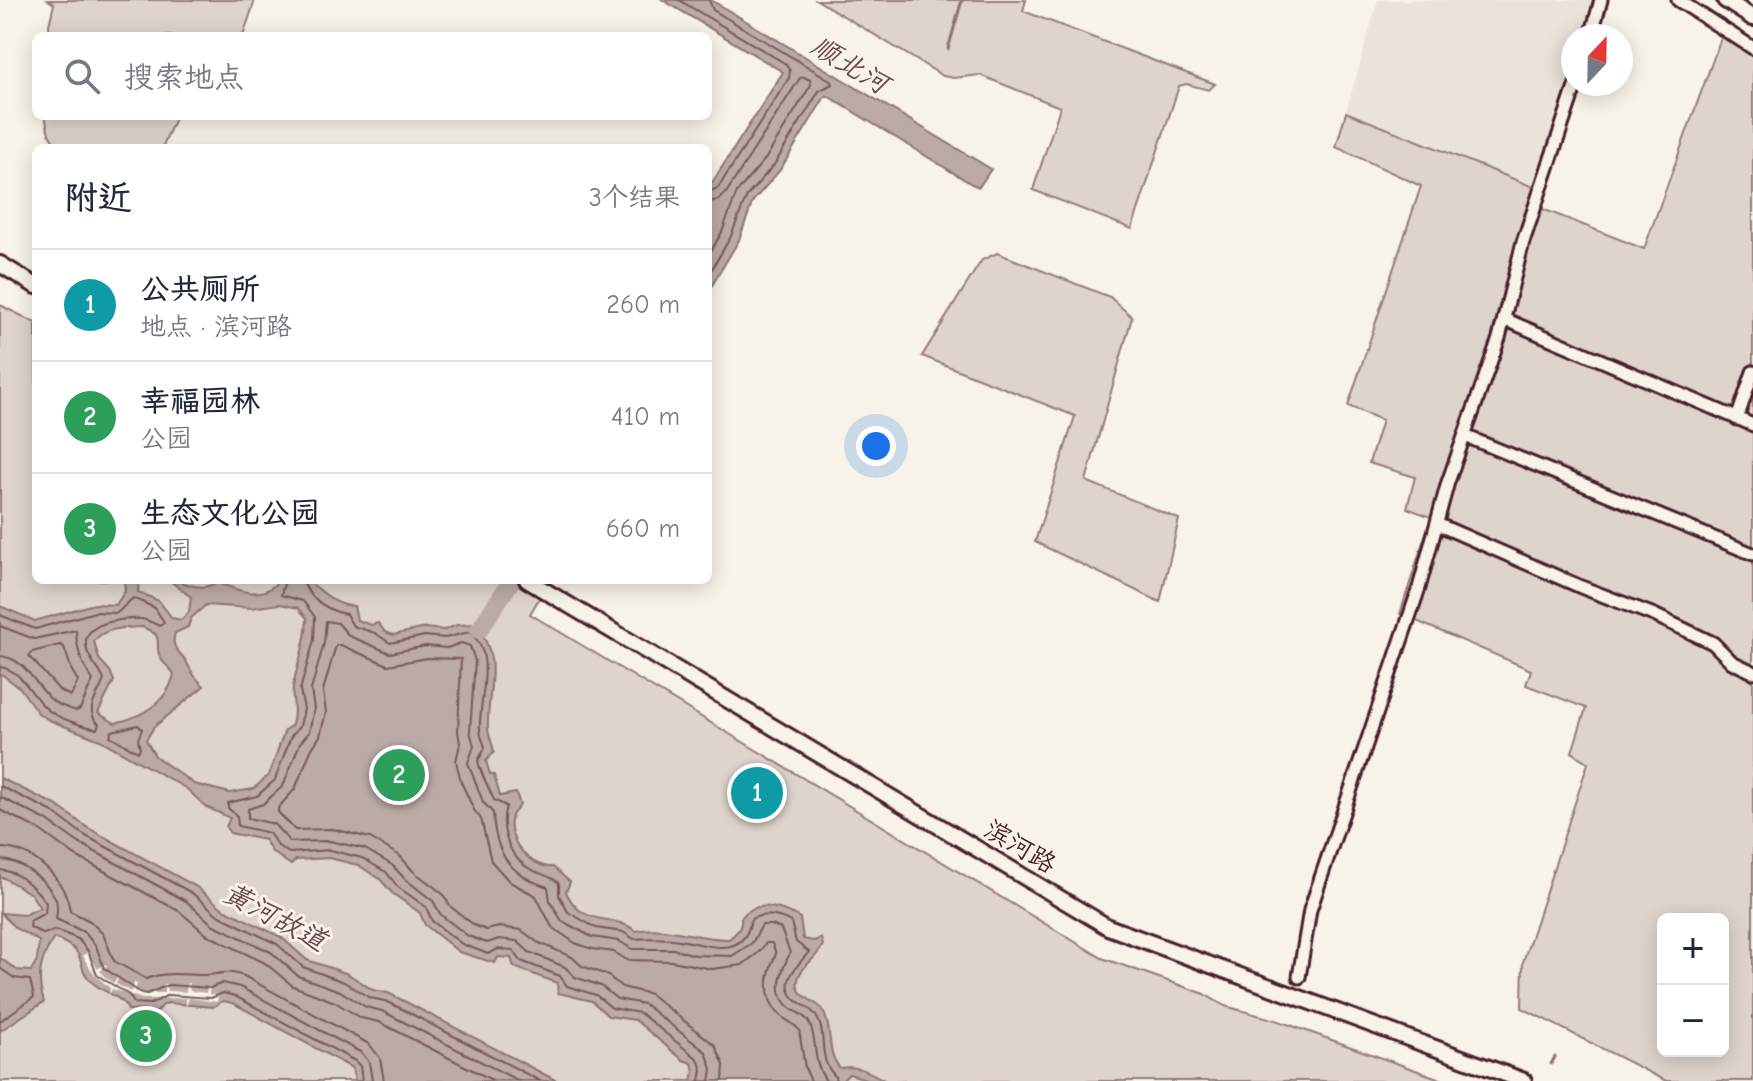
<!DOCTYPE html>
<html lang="zh">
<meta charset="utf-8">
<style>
body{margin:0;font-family:"Comic Neue","LXGW WenKai TC",sans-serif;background:#f6f6f7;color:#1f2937}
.controls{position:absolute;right:24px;bottom:24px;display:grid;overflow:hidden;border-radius:12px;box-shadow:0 4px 20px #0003}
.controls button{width:72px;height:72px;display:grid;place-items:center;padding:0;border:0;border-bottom:2px solid #e0e1e3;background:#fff;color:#1f2937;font:40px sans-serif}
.compass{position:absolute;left:1561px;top:24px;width:72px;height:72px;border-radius:50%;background:#fff;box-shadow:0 4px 20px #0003;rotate:22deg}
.you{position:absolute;left:876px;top:446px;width:28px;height:28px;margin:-20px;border:6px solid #fff;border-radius:50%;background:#1a73e8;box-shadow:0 0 0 12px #1a73e833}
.badge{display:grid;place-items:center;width:52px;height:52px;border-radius:50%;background:#4a1f2b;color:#fff;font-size:26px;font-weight:700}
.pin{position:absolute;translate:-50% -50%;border:4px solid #fff;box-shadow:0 2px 8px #0006}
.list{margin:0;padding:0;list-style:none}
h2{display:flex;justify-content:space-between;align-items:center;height:104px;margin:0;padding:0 32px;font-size:34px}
h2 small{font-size:26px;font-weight:400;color:#747a83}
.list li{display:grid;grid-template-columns:52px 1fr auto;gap:24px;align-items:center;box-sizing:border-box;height:112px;padding:0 32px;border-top:2px solid #e0e1e3}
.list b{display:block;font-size:30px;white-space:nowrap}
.list p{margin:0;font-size:26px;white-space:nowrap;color:#747a83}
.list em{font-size:26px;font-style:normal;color:#747a83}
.icon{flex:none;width:44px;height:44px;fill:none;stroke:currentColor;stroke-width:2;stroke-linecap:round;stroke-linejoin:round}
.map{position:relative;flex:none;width:1753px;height:1081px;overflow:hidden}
.search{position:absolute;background:#fff;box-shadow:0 4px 20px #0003;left:32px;top:32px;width:680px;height:88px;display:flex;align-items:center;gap:20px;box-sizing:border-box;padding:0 28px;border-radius:12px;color:#747a83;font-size:30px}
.panel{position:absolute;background:#fff;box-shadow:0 4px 20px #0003;left:32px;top:144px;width:680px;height:440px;border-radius:12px}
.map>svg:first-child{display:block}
.built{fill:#eae3da}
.green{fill:#ded4cc;stroke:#947a7c;stroke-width:2;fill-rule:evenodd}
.water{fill:#bcaaa7;stroke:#8e7275;stroke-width:2;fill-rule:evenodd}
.pier{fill:#f7f3e8}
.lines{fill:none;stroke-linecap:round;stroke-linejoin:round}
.shore{stroke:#78575d;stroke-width:2}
.stream{stroke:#8e7275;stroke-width:3}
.river{stroke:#bcaaa7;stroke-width:18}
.minor-casing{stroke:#4a1f2b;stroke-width:17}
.major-casing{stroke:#4a1f2b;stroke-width:20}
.minor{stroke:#f7f3e8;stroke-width:11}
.major{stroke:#f7f3e8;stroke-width:14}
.labels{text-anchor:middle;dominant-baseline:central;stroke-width:6;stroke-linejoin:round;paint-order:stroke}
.street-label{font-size:26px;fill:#4a1f2b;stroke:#f7f3e8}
.water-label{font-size:28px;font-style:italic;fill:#6c4950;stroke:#f7f3e8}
</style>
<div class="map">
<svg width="1753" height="1081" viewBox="0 0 1753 1081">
<rect width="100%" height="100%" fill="#f7f3e8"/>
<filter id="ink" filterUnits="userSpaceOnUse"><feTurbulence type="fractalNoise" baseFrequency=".0125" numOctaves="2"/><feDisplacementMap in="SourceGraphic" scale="16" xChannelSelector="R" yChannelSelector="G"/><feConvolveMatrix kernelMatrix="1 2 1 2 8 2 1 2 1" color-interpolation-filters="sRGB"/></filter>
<g filter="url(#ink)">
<path class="built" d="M 1378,0 L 1595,0 L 1584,36 L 1573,36 L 1573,71 L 1536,188 L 1346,112 Z"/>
<path class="green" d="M 48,0 L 255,0 L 243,36 L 50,36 L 49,25 L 54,4 Z
M 817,0 L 1026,0 L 1023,11 L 1215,84 L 1209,90 L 1186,84 L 1179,86 L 1132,229 L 1033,190 L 1060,107 L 980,75 L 954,78 L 943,76 Z
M 1722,35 L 1753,53 L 1753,1081 L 1666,1081 L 1522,1008 L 1523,962 L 1588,763 L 1572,752 L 1586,708 L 1526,685 L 1531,670 L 1400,614 L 1431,517 L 1407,508 L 1415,477 L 1369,463 L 1382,420 L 1348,406 L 1421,186 L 1336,147 L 1346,112 L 1536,188 L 1540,208 L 1644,249 ZM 1663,919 L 1723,919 L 1723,1051 L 1663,1051 Z
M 45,116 L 176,116 L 162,148 L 57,148 L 49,134 Z
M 997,253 L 1110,297 L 1132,317 L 1086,481 L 1179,519 L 1160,602 L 1035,542 L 1075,416 L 922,356 L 978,266 L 982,260 Z
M 0,305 L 36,323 L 36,580 L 550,580 L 530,614 L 1102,958 L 1202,993 L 1225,1006 L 1276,1020 L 1446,1081 L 0,1081 Z"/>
<path class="water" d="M 663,0 L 711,0 L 991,169 L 979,187 L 972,184 L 826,95 L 780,170 L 753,201 L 739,240 L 708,292 L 708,189 L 783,72 Z
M 124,580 L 139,580 L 138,592 L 159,601 L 172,618 L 181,620 L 189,612 L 191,597 L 169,580 C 185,580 201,594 216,582 C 236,590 263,602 279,580 L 306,580 C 324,591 332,605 354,606 L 357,620 L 371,625 L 378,623 L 385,632 L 393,635 L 425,628 L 444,630 L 457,625 L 474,624 C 504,657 487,687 488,727 C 488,736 493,744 494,752 L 486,761 L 490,774 L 494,775 L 500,796 L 516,793 L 520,805 C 519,806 512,815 512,816 C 504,838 531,869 553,867 L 570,882 L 566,892 C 583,929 611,912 636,931 C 663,924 699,940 729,939 C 736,933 743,928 741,918 C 755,898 782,908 800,918 L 803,939 L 814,941 L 821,938 L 823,945 C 817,960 794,969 798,987 C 799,996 815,1001 821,1008 C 834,1026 825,1052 840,1068 C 860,1065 869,1072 886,1081 L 873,1081 L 849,1074 L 842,1081 L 692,1081 L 694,1071 L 692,1063 L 683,1060 L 635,1020 L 608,1016 L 592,1001 L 558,993 L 557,983 L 514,967 L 511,958 L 498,957 L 495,963 L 459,952 L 425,925 L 420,913 L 392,893 L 380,879 L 358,865 L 329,858 L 296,860 L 291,865 L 271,851 L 265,840 L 230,833 L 226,827 L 230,818 L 206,807 L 187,789 L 100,740 L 49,720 L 38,713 L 20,688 L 0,673 L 0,606 L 35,621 L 94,604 L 116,605 L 125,591 ZM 280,604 L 298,608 L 307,618 C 307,643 297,663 293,687 C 291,701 297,708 292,725 L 285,730 L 269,775 L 253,789 L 230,793 L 194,784 L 155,756 L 146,740 L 154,727 L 204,686 C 195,678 193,674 187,663 C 181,651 170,650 175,633 L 188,627 L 191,618 L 206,605 L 251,608 ZM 142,627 C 168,637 152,642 161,659 C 163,663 171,669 174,674 C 168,702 142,717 115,723 L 98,713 L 114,681 L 110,671 L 99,659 L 94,641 C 105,627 125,628 142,627 Z
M 0,778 L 56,805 L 88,828 L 197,887 L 222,908 L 281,937 L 307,960 L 348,974 L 373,990 L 388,993 L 406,1002 L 557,1081 L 355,1081 L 352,1068 L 233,1003 L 223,1001 L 213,1007 L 168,1003 L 163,1005 L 157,1012 L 128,1010 C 122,996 104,993 93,983 C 71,963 94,954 54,938 C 40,959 36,977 44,1002 L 0,1031 L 0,958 L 17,970 L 31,971 L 37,960 L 39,941 L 15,928 L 1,913 L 24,915 L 40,908 L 31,894 L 4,878 L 0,878 Z"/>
<path class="pier" d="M 87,953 L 98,969 L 105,964 L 107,966 L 100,971 L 104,976 L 113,983 L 119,977 L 116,984 L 129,991 L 132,991 L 134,983 L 137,984 L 135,992 L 140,993 L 164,993 L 164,984 L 166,984 L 167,991 L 186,992 L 187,983 L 189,983 L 190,991 L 206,993 L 208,986 L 210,986 L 209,994 L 218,996 L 217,1002 L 189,998 L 186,1007 L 186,998 L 143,999 L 112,989 L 109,995 L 110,988 L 96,976 L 86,962 L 83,955 Z"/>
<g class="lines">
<path class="shore" d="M 679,0 L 786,64 L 790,71 L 789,78 L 718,188 L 708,192
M 708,202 L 719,200 L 726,193 L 800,78 L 804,77 L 810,80 L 811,85 L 766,158 L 737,192 L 722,232 L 708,256
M 708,276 L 731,236 L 747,196 L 774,165 L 819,91 L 832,84 L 830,80 L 713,10 L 709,0
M 285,580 L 281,595 L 303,601 L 315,617 L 314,640 L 300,690 L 304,709 L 300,726 L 291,736 L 275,780 L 257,796 L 228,803 L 228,808 L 237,816 L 238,826 L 269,833 L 278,846 L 289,853 L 330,850 L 362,858 L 386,872 L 398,887 L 426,907 L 432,921 L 462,944 L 488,954 L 498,949 L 513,950 L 521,961 L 560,976 L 567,986 L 596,995 L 612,1008 L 640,1013 L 698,1059 L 702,1070 L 700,1081
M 303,580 C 306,597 330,612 346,614 L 353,626 L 375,633 L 390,643 L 425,636 L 445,638 L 469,632 C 498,653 478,700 480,730 C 480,736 484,742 485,748 L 478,761 C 481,775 488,786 494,800 L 506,806 C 500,827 507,852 524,865 C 535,874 549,874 559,883 L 559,895 L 568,912 L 596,928 L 623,932 L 634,939 C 647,938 659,938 672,939 C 700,941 744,965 751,919 C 765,912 778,915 791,922 L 796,942 L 809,952 C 799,964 777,983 796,1000 C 803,1006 810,1007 816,1016 C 826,1030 820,1050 827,1065 C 830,1073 835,1072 836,1081
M 0,615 L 35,629 L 95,612 L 117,613 L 133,598 L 155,608 L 164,622 L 160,626 C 154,624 148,620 142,619 C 127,618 89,621 86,640 C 84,656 99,667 104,680 C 98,696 83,711 99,724 L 97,729 C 82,726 60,719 48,710 C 31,697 23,670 0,667
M 0,626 L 34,639 L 76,630 C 77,650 81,664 93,680 L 80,709 L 76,711 C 69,708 59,706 53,701 C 35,686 26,658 0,656
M 60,645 L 64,647 L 72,671 L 78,681 L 71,696 L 60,691 L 29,656 L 32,652 Z
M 138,725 L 142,729 L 138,739 L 140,748 L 138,752 L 110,736 L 112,731 Z
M 0,786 L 51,811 L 84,835 L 192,893 L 218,915 L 277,944 L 303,967 L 344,982 L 370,998 L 385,1001 L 402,1009 L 540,1081
M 0,797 L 46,820 L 79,843 L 186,901 L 212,924 L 271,952 L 298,976 L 340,991 L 366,1007 L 382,1011 L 519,1081
M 0,810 L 40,830 L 74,855 L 179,911 L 206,934 L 265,963 L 293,986 L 335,1002 L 361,1018 L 379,1022 L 494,1081
M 0,848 C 33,848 66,880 70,911 L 90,921 L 103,934 L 114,961 L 146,979 C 166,971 184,975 205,975 C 223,975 224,969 244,976 L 369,1044 L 380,1058 L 384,1081
M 0,860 C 20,860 49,881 56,900 C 58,906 57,913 56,919 L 84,932 L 96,946 L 104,968 L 141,993 L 147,994 L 168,985 L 210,988 L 223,983 L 240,987 L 362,1053 L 369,1062 L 372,1081
M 0,870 C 18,871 36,888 46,903 L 45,913 L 30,921 L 30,927 L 43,934 L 56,930 L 78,939 L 88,951 L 97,975 L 129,995 L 134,1003 L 151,1004 L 168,995 L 211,998 L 223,993 L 235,996 L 355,1061 L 360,1066 L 362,1081
M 0,968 L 14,978 L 30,980 L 34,997 L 0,1021
M 710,1081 L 712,1069 L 706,1052 L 644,1004 L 617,999 L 601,986 L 575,977 L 565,967 L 529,952 L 517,941 L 499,939 L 487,943 L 468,936 L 441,915 L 433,901 L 405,879 L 392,865 L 365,849 L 330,841 L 290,842 L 274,824 L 248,818 L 248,809 L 263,804 L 283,786 L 300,743 L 309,732 L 314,709 L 311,690 L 324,643 L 326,621 L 338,623 L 349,636 L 390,653 L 426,646 L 447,648 L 461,643 L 470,646 L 475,661 L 470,731 L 474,746 L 468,763 L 483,802 L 493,813 C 495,853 509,875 548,887 L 550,901 L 562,921 L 592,937 L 619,941 L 632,949 L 673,949 L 696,955 L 732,956 L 752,943 L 762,925 L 772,925 L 781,929 L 790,953 C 781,971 771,996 793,1010 C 801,1014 808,1018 811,1027 C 818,1048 812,1061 826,1081
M 723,1081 L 724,1065 L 715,1045 L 650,994 L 622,987 L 607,975 L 582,966 L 572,957 L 537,942 L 521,930 L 499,927 L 486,930 L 474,925 L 451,907 L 442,893 L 413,871 L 400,856 L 370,838 L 333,829 L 295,830 L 278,812 L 278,808 L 295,789 L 311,750 L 320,736 L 326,712 L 323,691 L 336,645 L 340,645 L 388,665 L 427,658 L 461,659 L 458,731 L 460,744 L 456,761 L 461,782 L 474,810 L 481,819 L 491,861 L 510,882 L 536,896 L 552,927 L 575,943 L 592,949 L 614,952 L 627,960 L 672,961 L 712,969 L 742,965 L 758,953 L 766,943 L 772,943 L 776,954 C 766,974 763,997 779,1014 C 786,1021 794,1023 799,1030 L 805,1068 L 811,1081"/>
<path class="stream" d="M 948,49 L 962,0
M 1551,1064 L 1555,1057"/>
<path class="river" d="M 479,630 L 512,580"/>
<defs>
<path id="minor" d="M 1678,0 L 1753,48
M 1591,36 L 1601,0
M 1504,319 L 1753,425
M 1737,419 L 1753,372
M 1465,436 L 1753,554
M 1437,524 L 1581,587 L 1654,615 L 1713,643 L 1732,662 L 1753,672
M 1299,977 L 1310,910 L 1419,588 L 1448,482 L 1499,338 L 1523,242 L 1576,84"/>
<path id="major" d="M 1725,0 L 1753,18
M 0,264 L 36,286
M 527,580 L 1108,927 L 1524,1081"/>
</defs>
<use href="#minor" class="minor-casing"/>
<use href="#major" class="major-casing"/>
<use href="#minor" class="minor"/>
<use href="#major" class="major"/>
</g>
</g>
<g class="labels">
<g class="street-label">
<text transform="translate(1020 847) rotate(31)">滨河路</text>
</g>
<g class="water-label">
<text transform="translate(850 65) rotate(31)">顺北河</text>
<text transform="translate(275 917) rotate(28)">黄河故道</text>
</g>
</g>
</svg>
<div class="controls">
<button>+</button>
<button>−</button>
</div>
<svg class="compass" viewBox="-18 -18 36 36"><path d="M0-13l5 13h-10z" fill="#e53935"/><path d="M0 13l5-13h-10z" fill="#747a83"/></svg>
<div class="you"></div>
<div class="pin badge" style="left:757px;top:793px;background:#0f9aa8">1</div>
<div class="pin badge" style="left:399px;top:775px;background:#2e9e5b">2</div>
<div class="pin badge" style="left:146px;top:1036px;background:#2e9e5b">3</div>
<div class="search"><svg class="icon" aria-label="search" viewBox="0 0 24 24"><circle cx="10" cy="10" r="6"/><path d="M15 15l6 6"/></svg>搜索地点</div>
<section class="panel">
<h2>附近<small>3个结果</small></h2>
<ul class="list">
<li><span class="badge" style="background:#0f9aa8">1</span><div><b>公共厕所</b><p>地点 · 滨河路</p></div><em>260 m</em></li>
<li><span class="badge" style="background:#2e9e5b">2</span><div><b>幸福园林</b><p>公园</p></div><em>410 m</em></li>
<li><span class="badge" style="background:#2e9e5b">3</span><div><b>生态文化公园</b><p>公园</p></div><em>660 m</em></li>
</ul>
</section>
</div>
